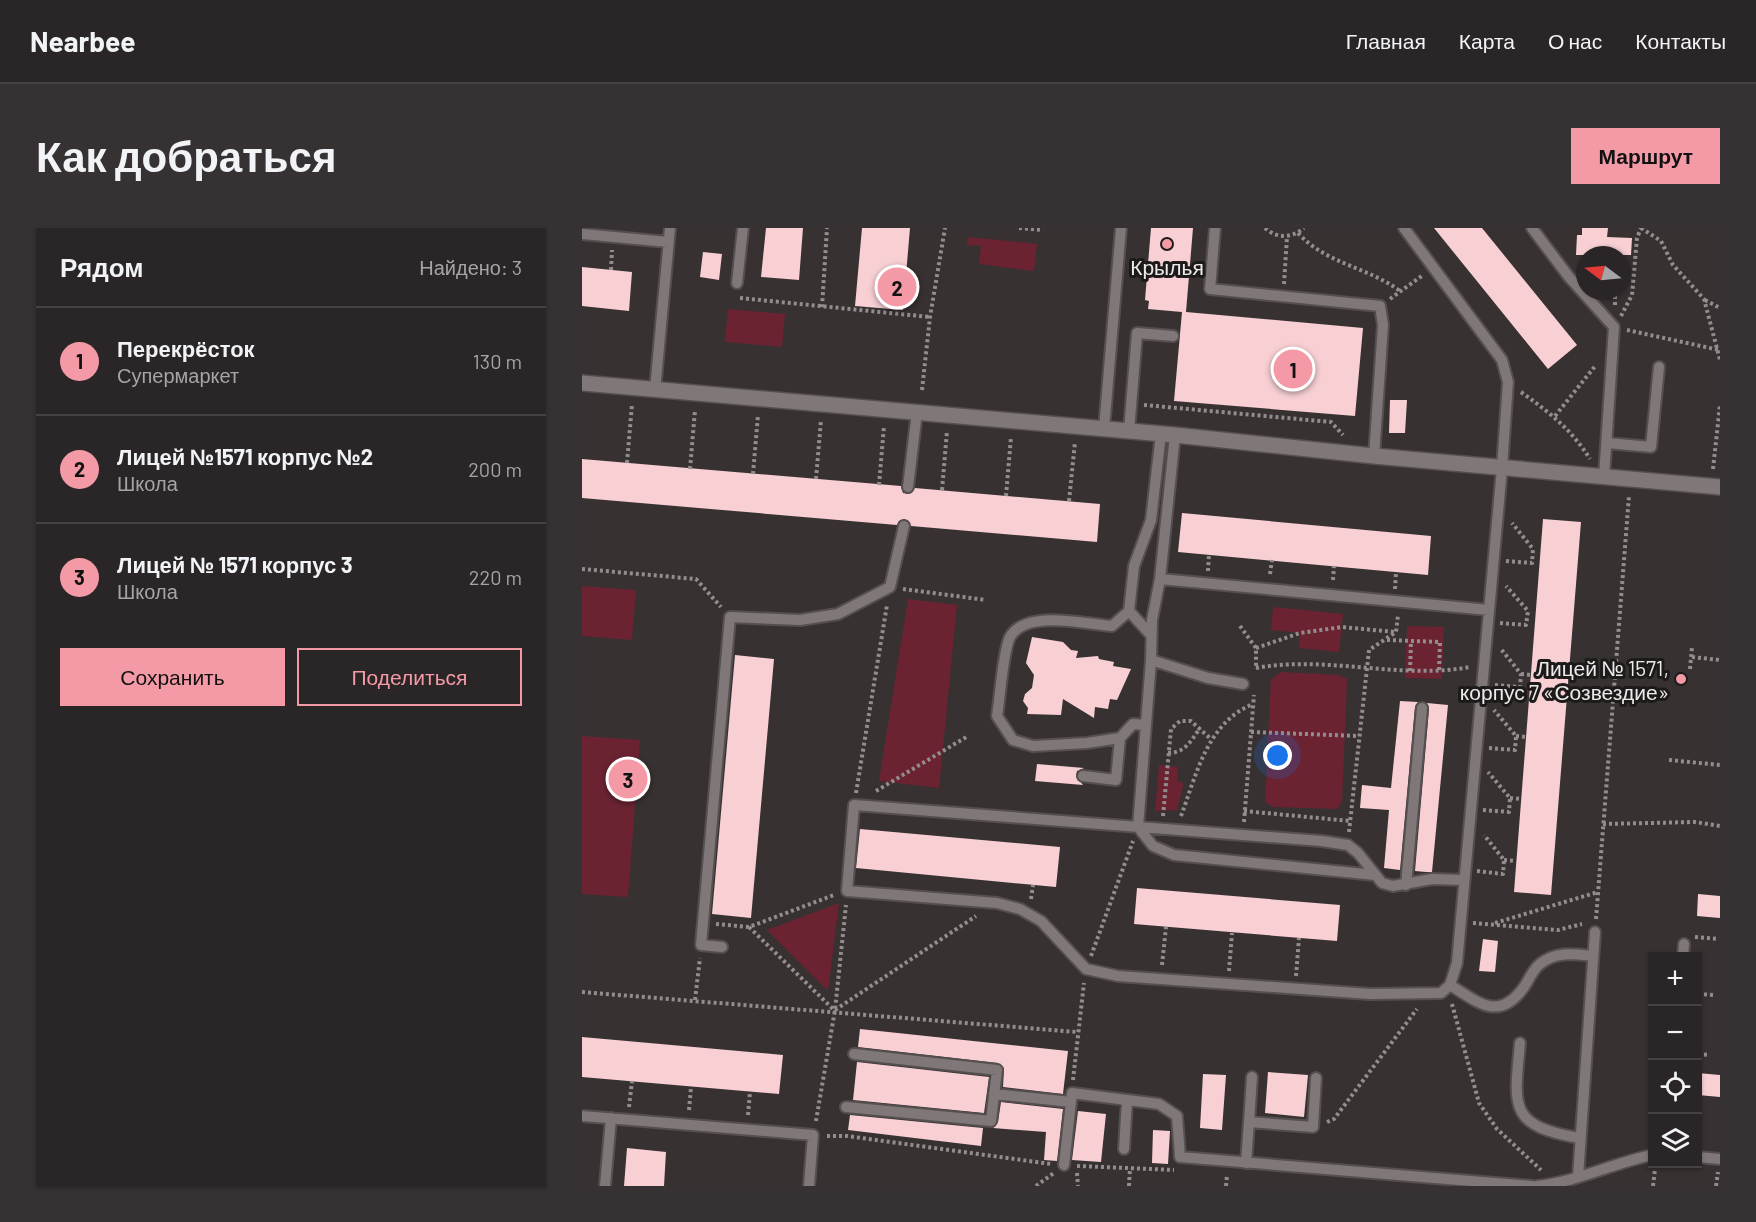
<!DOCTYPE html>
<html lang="ru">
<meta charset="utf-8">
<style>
body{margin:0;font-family:Barlow,sans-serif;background:#363132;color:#f1f3f6}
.controls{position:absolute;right:18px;bottom:18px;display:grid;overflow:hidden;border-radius:0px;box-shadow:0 2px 4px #0004}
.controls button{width:54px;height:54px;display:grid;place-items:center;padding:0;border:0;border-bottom:2px solid #464243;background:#2a2526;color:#f1f3f6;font:30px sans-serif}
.compass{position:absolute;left:994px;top:18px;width:54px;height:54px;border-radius:50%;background:#2a2526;box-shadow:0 2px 4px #0004;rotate:286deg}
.you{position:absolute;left:696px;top:528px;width:21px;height:21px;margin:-15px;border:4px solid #fff;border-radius:50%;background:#1a73e8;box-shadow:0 0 0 9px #1a73e833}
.badge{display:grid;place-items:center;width:39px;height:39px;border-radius:50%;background:#f49aa6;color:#111;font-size:20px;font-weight:700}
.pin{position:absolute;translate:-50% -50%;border:3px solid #fff;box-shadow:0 2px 6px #0006}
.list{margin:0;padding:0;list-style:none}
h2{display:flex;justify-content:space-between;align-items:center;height:78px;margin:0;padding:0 24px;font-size:26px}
h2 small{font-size:20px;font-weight:400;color:#a5a5a7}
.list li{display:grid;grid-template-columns:39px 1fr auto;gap:18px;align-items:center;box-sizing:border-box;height:108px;padding:0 24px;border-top:2px solid #464243}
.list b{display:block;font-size:22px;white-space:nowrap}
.list p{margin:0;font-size:20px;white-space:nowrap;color:#a5a5a7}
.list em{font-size:20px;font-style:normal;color:#a5a5a7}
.actions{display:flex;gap:12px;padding:18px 24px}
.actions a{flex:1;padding:14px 0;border:2px solid #f49aa6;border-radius:0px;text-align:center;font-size:21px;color:#f49aa6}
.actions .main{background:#f49aa6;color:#111}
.icon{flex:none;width:33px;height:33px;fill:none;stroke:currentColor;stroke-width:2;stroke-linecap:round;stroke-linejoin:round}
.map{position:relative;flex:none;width:1138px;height:958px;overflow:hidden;border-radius:0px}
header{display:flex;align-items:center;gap:36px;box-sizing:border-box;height:84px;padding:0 30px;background:#2a2526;border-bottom:2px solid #464243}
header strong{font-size:28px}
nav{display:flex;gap:33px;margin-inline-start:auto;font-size:21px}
.intro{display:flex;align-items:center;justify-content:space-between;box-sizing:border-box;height:144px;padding:0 36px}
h1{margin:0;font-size:42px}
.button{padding:15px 27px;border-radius:0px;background:#f49aa6;color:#111;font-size:21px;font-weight:700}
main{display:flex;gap:36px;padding:0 36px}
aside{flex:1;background:#2a2526;border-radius:0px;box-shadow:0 2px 4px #0004}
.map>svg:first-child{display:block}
.green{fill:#6b2332}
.building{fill:#f8d0d4}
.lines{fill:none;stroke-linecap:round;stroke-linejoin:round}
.lane-casing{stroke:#554f50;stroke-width:14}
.street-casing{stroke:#554f50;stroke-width:18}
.path{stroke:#938d8e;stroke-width:4;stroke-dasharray:3 3;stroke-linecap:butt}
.lane{stroke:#7f7778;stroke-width:10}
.street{stroke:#7f7778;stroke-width:15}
.poi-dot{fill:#f49aa6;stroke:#1d1a1a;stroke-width:2}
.labels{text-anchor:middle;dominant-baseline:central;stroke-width:6;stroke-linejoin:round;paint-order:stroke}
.poi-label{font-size:21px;fill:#eee9ea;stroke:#1d1a1a}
</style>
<header>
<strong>Nearbee</strong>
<nav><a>Главная</a><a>Карта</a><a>О нас</a><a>Контакты</a></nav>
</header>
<div class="intro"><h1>Как добраться</h1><a class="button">Маршрут</a></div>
<main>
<aside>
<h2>Рядом<small>Найдено: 3</small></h2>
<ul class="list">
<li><span class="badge">1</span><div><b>Перекрёсток</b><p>Супермаркет</p></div><em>130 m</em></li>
<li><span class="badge">2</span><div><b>Лицей №1571 корпус №2</b><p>Школа</p></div><em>200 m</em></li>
<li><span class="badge">3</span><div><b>Лицей № 1571 корпус 3</b><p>Школа</p></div><em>220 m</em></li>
</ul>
<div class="actions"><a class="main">Сохранить</a><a>Поделиться</a></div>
</aside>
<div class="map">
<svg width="1138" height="958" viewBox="0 0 1138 958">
<rect width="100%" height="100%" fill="#383132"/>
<path class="green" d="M 386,9 L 455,16 L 452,43 L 397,36 L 399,18 L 385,17 Z
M 146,81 L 203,86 L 200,119 L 143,114 Z
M 0,358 L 54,362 L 50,412 L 0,408 Z
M 326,371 L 375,377 L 357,560 L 297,553 Z
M 691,379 L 761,386 L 757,424 L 717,420 L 718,405 L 689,402 Z
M 825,398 L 862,399 L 860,451 L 823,450 Z
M 699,444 L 757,447 L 765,451 L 760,574 L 755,581 L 692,579 L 683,574 L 689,451 Z
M 0,508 L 58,512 L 46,669 L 0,666 Z
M 577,537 L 596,539 L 595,553 L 602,555 L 595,582 L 573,583 Z
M 257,675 L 246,763 L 185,702 Z"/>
<path class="building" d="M 184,0 L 221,0 L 217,52 L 179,49 Z
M 280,0 L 328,0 L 321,82 L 273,78 Z
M 569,0 L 611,0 L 604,84 L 781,100 L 773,188 L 592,173 L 600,84 L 566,81 L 567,73 L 563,72 Z
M 852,0 L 900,0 L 995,117 L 966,141 Z
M 1000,0 L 1026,0 L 1025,9 L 1050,10 L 1049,27 L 994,27 L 995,7 L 1000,7 Z
M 121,24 L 140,26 L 137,52 L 118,49 Z
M 0,39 L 50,44 L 47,83 L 0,78 Z
M 808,172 L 825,172 L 823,205 L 807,205 Z
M 0,231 L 319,258 L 321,265 L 326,266 L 333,260 L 518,276 L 515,314 L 329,298 L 323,291 L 317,293 L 315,297 L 0,270 Z
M 600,285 L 849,308 L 846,347 L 596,324 Z
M 961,291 L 999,294 L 969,667 L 932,664 Z
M 450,409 L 481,414 L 489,422 L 496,423 L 494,430 L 516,428 L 517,431 L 532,434 L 531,438 L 549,441 L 535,472 L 528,471 L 526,481 L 513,479 L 512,490 L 481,471 L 479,487 L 445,486 L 446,480 L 441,473 L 443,466 L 450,460 L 452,447 L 444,435 Z
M 153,427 L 192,431 L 169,690 L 130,686 Z
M 818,473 L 836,474 L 833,479 L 818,642 L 802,640 L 807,582 L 778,580 L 780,557 L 809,560 Z
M 845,475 L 866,477 L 850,644 L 844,644 L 833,643 L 847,481 Z
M 455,536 L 502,540 L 495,543 L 494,548 L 501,557 L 453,553 Z
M 278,601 L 478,619 L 474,659 L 274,640 Z
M 555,660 L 758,677 L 755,713 L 552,696 Z
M 1116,666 L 1138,668 L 1138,690 L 1115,688 Z
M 901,711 L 916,713 L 913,744 L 897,743 Z
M 278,801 L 486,823 L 481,866 L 421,859 L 422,840 L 416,835 L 276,819 Z
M 0,809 L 201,827 L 197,866 L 0,849 Z
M 275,834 L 407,849 L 402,885 L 271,872 Z
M 686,844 L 726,847 L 722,889 L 683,885 Z
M 1116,845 L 1138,847 L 1138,869 L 1116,867 Z
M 621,846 L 644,847 L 640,902 L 618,900 Z
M 419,874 L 481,881 L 475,933 L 462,932 L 464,904 L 411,900 L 416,894 Z
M 496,883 L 524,886 L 519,934 L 490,932 Z
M 268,887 L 401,900 L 399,918 L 266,902 Z
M 571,902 L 588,903 L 586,936 L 570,935 Z
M 45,920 L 84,924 L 82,958 L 42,958 Z"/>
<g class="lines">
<defs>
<path id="lane" d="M 633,0 L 628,61 L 798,78 L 801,97 L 792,228
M 822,0 L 920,132 L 926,154 L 920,240 L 875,735 L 868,757 L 859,765 L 788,766 L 536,748 L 504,741 L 459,693 L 438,681 L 415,675 L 265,663 L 272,577 L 740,613 L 766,617 L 776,625 L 800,655 L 811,658 L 850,651 L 882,652
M 950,0 L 987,49 L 1032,99 L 1022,249
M 0,6 L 86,14
M 155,55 L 161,0
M 73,162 L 88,0
M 522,201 L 539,0
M 547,203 L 555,105 L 591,108
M 593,207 L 578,351 L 907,382
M 1025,215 L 1069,219 L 1077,139
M 326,259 L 335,184
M 578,351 L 570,392 L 569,432 L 556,599 L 571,618 L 592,627 L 793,647
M 547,383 L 530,398 C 502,396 444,381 428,409 C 421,423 418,470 415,488 L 431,512 L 451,518 L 505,515 L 538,510 L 551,496 L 564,497
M 569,407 L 547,383 L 552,338 L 569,292 L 579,206
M 569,432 L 626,450 L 661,456
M 501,548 L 534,552 L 538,510
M 824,657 L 840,480
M 140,719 L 119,717 L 148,389 L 218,392 L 256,386 L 308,359 L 322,298
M 1101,728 L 1102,716
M 868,757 C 897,775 917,794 942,759 C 947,752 951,741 958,736 C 974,723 992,726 1011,728
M 938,815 C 932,879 926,898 998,910
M 412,866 L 489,874
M 264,879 L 409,893 L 415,842 L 272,826
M 0,888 L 231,907 L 227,958
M 667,894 L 670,849
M 542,921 L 545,872
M 1116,929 L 1138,931
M 664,935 L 667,894 L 731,899 L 734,850
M 482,937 L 490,865 L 577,876 L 595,888 L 598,929 L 950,958
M 996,949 L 1013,704
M 23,958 L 29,890
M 955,958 C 995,954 1031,935 1070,927"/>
<path id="street" d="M 0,155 L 593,207 L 792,228 L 1138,259"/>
</defs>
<use href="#lane" class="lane-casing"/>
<use href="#street" class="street-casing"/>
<path class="path" d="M 437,0 L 461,2
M 683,0 C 695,11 710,10 722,0
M 1059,0 L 1079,13 L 1091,37 L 1122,71 L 1138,132
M 716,5 C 744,36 786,39 818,63
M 29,42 L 30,22
M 702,56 L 705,9
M 158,70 L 348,89
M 808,71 L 841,47
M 1123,72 L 1138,80
M 1033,77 L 1033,65
M 240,79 L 245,0
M 1039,88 L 1050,67 L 1055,10 L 1059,0
M 1045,102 L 1137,122
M 340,162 L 348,89 L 363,0
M 939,164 C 967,184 990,202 1008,231
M 562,177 L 749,194 L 761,207
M 973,188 L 1014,137
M 45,235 L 50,176
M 108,241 L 113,182
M 1131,241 L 1138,177
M 171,246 L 176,187
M 234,251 L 239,192
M 297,257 L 302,198
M 360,262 L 365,203
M 424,268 L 429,209
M 487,273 L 493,214
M 924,333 L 950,335 L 951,321 L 930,295
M 0,341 L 114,351 L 139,379
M 626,343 L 627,326
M 688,346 L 690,332
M 751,352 L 752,338
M 321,361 L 404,372
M 813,361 L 814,344
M 918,395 L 944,397 L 946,383 L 924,358
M 658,398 L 674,420 L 674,441
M 805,412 L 858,414 L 857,444
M 674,420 L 718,405 L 760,399 L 813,404
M 1110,429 L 1138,432
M 674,440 C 745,427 817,452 888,439
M 1108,441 L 1110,419
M 828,443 L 829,414
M 939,446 L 949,447
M 913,457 L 938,459 L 939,446 L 919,421
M 669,504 L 777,508
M 934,508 L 944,509
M 907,520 L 933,522 L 934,508 L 912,482
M 586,525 C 603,525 609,513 618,500
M 1087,532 L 1138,537
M 294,563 L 386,508
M 274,565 L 305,377
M 928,570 L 939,571
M 901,582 L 927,584 L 928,570 L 906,544
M 662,583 L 768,593
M 581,588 L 589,501 L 598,493 L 609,493 L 629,511
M 599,588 C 615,545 625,495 671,476
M 662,594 L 672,467
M 1021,596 L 1113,594 L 1138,598
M 767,604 L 787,422 L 814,404 L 816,387
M 922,632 L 934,633
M 895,643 L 921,646 L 922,632 L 902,607
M 449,671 L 451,657
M 1014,691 L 1047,268
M 891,695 L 976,702 L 1000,696
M 913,695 L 1016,664
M 134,696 L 167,699 L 252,667
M 167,699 L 252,782
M 1113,709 L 1137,711
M 509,728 L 551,613
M 580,737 L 584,699
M 647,743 L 650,705
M 714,748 L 717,710
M 0,764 L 495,804
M 1116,766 L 1132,767
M 113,772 L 118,730
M 870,776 L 897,875 L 915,901 L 959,942
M 253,782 L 394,688
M 1116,826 L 1128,827
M 491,852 L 502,755
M 47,879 L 50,853
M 107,882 L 109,859
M 166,887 L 168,864
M 234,893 L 253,782 L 264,677
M 745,894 L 752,891 L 835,781
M 245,908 L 265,908 L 469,936
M 495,938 L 592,942
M 495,945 L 496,958
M 454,958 L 472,945
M 547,958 L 548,940
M 644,958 L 645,947
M 1071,958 L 1073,941
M 1134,958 L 1136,944"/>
<use href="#lane" class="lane"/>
<use href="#street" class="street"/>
</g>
<g class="poi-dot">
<circle cx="585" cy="16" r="6"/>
<circle cx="1099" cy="451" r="6"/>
</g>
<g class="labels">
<g class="poi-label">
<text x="585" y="38">Крылья</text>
<text x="1087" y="439" text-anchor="end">Лицей № 1571,<tspan x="1087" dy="24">корпус 7 «Созвездие»</tspan></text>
</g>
</g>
</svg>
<div class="controls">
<button>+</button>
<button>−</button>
<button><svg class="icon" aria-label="locate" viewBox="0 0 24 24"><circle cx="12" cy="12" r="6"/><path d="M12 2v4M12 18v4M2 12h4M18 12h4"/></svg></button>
<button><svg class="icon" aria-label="layers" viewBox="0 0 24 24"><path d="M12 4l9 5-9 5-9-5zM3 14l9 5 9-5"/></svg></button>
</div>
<svg class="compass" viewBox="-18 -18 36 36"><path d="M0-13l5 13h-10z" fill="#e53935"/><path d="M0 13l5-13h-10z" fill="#a5a5a7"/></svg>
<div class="you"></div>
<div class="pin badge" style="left:711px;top:141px">1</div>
<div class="pin badge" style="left:315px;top:59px">2</div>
<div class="pin badge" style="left:46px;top:551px">3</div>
</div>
</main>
